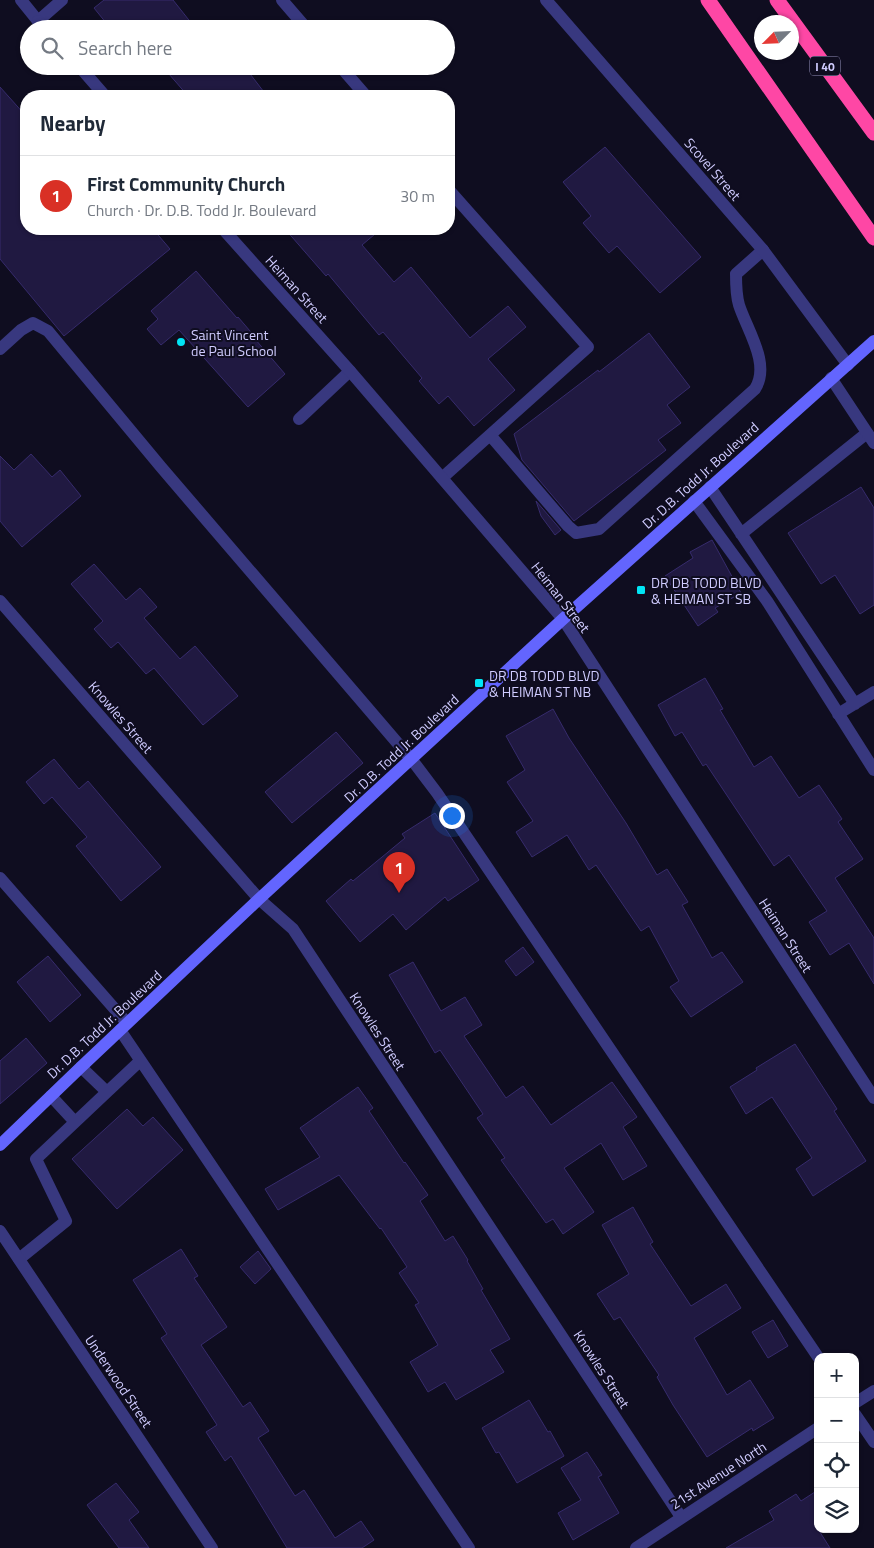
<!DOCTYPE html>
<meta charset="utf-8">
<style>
body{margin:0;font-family:"Titillium Web",sans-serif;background:#f2f2f3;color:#1f2937}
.controls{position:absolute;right:15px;bottom:15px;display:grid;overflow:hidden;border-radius:10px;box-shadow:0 1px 4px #0004}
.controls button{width:45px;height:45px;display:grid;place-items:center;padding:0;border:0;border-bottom:1px solid #e0e1e3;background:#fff;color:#1f2937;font:25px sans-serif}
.compass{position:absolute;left:754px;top:15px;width:45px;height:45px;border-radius:50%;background:#fff;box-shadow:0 1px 4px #0004;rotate:246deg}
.you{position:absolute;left:451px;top:815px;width:18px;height:18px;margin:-12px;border:4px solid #fff;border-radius:50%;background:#1a73e8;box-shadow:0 0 0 8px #1a73e833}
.badge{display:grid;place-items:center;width:32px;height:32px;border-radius:50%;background:#d93025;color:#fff;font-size:16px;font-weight:700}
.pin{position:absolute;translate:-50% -41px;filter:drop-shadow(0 1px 2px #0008)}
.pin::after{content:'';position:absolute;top:26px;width:18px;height:15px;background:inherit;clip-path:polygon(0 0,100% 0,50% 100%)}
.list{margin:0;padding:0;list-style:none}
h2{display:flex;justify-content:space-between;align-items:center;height:65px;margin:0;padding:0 20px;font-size:21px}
h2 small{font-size:16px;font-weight:400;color:#747a83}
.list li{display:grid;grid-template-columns:32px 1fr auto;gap:15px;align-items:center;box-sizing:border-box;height:80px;padding:0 20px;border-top:1px solid #e0e1e3}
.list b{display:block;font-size:19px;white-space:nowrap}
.list p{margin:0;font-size:16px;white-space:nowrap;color:#747a83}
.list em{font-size:16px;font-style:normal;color:#747a83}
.icon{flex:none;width:28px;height:28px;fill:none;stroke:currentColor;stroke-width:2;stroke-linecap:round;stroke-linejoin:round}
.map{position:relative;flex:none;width:874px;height:1548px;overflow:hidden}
.search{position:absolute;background:#fff;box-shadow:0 1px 4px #0004;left:20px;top:20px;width:435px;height:55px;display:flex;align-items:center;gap:12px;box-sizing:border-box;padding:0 18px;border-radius:28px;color:#747a83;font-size:19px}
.panel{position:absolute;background:#fff;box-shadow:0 1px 4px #0004;left:20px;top:90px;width:435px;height:145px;border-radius:20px}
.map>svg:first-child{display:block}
.building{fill:#201941;stroke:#362b6c}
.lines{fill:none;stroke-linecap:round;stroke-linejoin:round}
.service{stroke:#38387f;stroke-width:12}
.minor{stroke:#38387f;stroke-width:12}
.tertiary{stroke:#38387f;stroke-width:12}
.secondary{stroke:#6365fe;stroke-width:12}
.motorway{stroke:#fe47a5;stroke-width:15}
.poi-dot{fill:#01e5f5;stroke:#0f0d20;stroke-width:2}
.labels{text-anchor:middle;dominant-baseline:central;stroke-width:4;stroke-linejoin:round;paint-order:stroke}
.shield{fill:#0f0d20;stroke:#9693bc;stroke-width:1}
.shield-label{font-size:12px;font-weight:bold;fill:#d0ccff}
.street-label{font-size:14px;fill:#d0ccff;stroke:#0f0d20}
.poi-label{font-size:14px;fill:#d0ccff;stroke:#0f0d20;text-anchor:start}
</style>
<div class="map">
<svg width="874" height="1548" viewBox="0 0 874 1548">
<rect width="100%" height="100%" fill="#0f0d20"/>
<path class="building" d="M 104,0 L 173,0 L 196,29 L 111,29 L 94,8 Z
M 162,66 L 244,66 L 267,96 L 188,96 Z
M 0,87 L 26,116 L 26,229 L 153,229 L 170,249 L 64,336 L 0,259 Z
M 605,147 L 701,257 L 660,293 L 617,246 L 609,253 L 583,223 L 591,216 L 563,182 Z
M 285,229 L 381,229 L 362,245 L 394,282 L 411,267 L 470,338 L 508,306 L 526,327 L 488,359 L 515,390 L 474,426 L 448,396 L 439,404 L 419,381 L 422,378 L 383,332 L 379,335 L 328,274 L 326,276 Z
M 196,271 L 237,318 L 238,317 L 256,338 L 255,339 L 285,374 L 248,407 L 179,330 L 161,345 L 147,329 L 158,319 L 151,311 Z
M 649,333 L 690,387 L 667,405 L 681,423 L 658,440 L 666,450 L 574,521 L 522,460 L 514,434 L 598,370 L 599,372 Z
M 31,454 L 52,477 L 60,470 L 81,496 L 22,547 L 0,521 L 0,456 L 14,470 Z
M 861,487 L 874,508 L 874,605 L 860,614 L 835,575 L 821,584 L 788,533 Z
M 536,501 L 561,530 L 555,535 L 541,516 Z
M 712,540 L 741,593 L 715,608 L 718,612 L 698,626 L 665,576 L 693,558 L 690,552 Z
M 94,564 L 126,600 L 140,588 L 157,607 L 144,618 L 180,659 L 195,646 L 238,696 L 203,725 L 154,668 L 146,674 L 118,642 L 111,648 L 94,629 L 103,621 L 71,584 Z
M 705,678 L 723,709 L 720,710 L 754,767 L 771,756 L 799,798 L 819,785 L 842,819 L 838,822 L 863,859 L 835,878 L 874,938 L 874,984 L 849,943 L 830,955 L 809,922 L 827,911 L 789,855 L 774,866 L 706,764 L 703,766 L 682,732 L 675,736 L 658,705 Z
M 553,709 L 569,738 L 626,823 L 657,875 L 667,869 L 688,902 L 682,905 L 712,958 L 722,952 L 743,982 L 691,1017 L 670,987 L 679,981 L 649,926 L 641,931 L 596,865 L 589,870 L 567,835 L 532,857 L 516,832 L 533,821 L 507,782 L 525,770 L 506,736 Z
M 336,732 L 363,763 L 292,823 L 265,792 Z
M 54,759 L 79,789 L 88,781 L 161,867 L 121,901 L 76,846 L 87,837 L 52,797 L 44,804 L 26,782 Z
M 435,813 L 479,880 L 448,901 L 445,897 L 406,930 L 393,914 L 360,942 L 326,901 L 351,879 L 353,881 L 405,838 L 402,834 Z
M 523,947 L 534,962 L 516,976 L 505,961 Z
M 48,956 L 81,995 L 50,1022 L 17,982 Z
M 413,962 L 441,1011 L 465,997 L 482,1025 L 464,1036 L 506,1098 L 523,1086 L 551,1125 L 612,1082 L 637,1117 L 623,1127 L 647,1166 L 623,1180 L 601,1143 L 564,1168 L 594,1212 L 563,1234 L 553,1219 L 546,1223 L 501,1160 L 505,1158 L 477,1118 L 483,1114 L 440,1050 L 435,1053 L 389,975 Z
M 26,1038 L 47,1063 L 0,1104 L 0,1061 Z
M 795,1044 L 837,1109 L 834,1111 L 866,1161 L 813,1196 L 796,1169 L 812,1158 L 772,1097 L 746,1114 L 730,1087 L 757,1070 L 756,1068 Z
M 358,1087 L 373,1108 L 369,1111 L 404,1163 L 405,1162 L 428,1195 L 420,1201 L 445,1241 L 453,1236 L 468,1260 L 467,1261 L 483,1289 L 481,1290 L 510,1339 L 490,1350 L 504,1372 L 456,1400 L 445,1382 L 428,1392 L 410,1362 L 438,1345 L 415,1305 L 419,1303 L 399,1273 L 407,1267 L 381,1228 L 380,1229 L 339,1175 L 278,1210 L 265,1189 L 320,1157 L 300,1128 Z
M 127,1109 L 143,1126 L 153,1117 L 183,1150 L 117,1209 L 72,1159 Z
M 633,1207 L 653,1242 L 650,1244 L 691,1306 L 726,1284 L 741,1308 L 694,1338 L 727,1395 L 750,1380 L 774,1418 L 753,1431 L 752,1428 L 707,1457 L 673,1405 L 657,1377 L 659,1375 L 620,1317 L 614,1320 L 597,1294 L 629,1274 L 602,1225 Z
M 181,1249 L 198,1276 L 194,1278 L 227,1327 L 201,1345 L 243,1407 L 250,1402 L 269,1431 L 258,1438 L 295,1496 L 304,1490 L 335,1538 L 361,1521 L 374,1540 L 362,1548 L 287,1548 L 231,1456 L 225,1461 L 206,1432 L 217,1425 L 161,1338 L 167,1334 L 133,1280 Z
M 258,1251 L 271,1269 L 255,1284 L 240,1267 Z
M 773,1320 L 788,1346 L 768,1358 L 752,1332 Z
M 529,1400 L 548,1432 L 550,1431 L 564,1456 L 517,1483 L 499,1452 L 496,1453 L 482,1428 Z
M 587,1452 L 602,1475 L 598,1477 L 619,1513 L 573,1540 L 558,1513 L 581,1500 L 561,1468 Z
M 116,1483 L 139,1512 L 129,1520 L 149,1548 L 119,1548 L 87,1505 Z
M 818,1490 L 818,1529 L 830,1548 L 726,1548 L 774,1520 L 769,1511 L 796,1494 L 801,1501 Z"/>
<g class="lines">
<path class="service" d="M 282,0 L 307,29
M 340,66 L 366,96
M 0,349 L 21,330 L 33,323 L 48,331 L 161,467 L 412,760 L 437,793 L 818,1357
M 299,419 L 350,371
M 490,435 L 568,526 L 576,533 L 599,529 L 755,389 C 771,364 747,330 739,305 C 736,295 736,284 736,274 L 763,250
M 442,478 L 588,347 L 449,190
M 710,487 L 855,704
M 694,501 L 767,601 L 874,770
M 741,534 L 867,433
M 838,714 L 874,692
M 0,878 L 127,1023
M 120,1030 L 469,1548
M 107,1092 L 140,1061
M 51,1096 L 75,1122
M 19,1259 L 66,1221 L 36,1159 L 107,1092 L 81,1067
M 855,1414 L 874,1442"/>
<path class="minor" d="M 21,0 L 38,21 L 62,0
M 546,0 L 763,250 L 848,365
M 831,378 L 874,443
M 0,601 L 259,899 L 293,929 L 681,1517
M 0,1231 L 212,1548
M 855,1403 L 874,1391
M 636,1548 L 818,1428"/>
<path class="tertiary" d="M 38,21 L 45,29
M 79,66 L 105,96
M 223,229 L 350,371 L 563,619 L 874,1098"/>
<path class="secondary" d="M 0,1145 L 81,1067 L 259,899 L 563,619 L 874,341"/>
<path class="motorway" d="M 708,0 L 874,238
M 777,0 L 874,133"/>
</g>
<g class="poi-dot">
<circle cx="181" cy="342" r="5"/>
<rect x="636" y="585" width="10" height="10" rx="2.5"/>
<rect x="474" y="678" width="10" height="10" rx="2.5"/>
</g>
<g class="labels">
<rect class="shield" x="810" y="56.5" width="30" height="19" rx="4"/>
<g class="shield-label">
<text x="825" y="66">I 40</text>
</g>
<g class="street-label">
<text transform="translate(713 169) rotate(49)">Scovel Street</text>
<text transform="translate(297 289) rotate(48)">Heiman Street</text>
<text transform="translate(700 475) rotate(-42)">Dr. D.B. Todd Jr. Boulevard</text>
<text transform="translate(561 597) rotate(52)">Heiman Street</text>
<text transform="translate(121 717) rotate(49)">Knowles Street</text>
<text transform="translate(401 748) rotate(-43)">Dr. D.B. Todd Jr. Boulevard</text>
<text transform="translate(786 935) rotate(57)">Heiman Street</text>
<text transform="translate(104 1024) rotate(-43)">Dr. D.B. Todd Jr. Boulevard</text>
<text transform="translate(378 1031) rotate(57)">Knowles Street</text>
<text transform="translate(602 1369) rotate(57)">Knowles Street</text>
<text transform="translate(119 1381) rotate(56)">Underwood Street</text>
<text transform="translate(718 1475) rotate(-33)">21st Avenue North</text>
</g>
<g class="poi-label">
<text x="191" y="334">Saint Vincent<tspan x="191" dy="16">de Paul School</tspan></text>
<text x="651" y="582">DR DB TODD BLVD<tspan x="651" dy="16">&amp; HEIMAN ST SB</tspan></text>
<text x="489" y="675">DR DB TODD BLVD<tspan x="489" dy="16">&amp; HEIMAN ST NB</tspan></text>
</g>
</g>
</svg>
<div class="controls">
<button>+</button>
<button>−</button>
<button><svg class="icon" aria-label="locate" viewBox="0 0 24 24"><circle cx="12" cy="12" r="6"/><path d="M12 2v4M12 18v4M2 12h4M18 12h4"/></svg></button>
<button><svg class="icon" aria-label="layers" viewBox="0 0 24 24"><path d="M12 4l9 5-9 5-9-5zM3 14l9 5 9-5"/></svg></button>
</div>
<svg class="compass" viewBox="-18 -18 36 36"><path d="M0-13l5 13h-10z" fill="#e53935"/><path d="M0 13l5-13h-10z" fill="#747a83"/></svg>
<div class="you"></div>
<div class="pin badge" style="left:399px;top:893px">1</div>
<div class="search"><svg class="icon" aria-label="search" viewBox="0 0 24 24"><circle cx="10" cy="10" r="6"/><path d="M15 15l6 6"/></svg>Search here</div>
<section class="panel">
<h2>Nearby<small></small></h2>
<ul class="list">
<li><span class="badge">1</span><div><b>First Community Church</b><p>Church · Dr. D.B. Todd Jr. Boulevard</p></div><em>30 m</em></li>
</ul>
</section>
</div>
